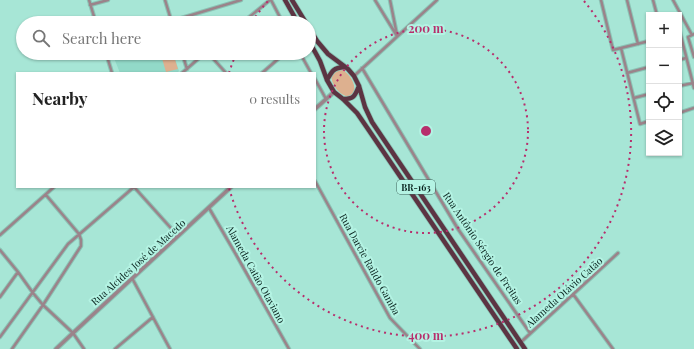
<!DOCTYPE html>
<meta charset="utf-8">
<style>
body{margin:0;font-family:"Playfair Display",serif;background:#f2f2f2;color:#222}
.controls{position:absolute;right:12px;top:12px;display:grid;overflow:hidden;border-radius:0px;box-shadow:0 1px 3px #0004}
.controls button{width:36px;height:36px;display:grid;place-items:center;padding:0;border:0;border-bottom:1px solid #e0e0e0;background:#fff;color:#222;font:20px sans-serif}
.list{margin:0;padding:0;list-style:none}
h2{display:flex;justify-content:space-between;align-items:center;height:52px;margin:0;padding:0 16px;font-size:17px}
h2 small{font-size:13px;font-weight:400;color:#767676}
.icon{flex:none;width:22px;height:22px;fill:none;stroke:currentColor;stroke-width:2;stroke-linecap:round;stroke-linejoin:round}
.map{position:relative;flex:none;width:694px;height:349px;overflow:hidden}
.search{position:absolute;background:#fff;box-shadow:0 1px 3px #0004;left:16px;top:16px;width:300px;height:44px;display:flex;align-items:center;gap:10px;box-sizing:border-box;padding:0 14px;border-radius:22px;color:#767676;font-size:15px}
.panel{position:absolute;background:#fff;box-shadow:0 1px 3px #0004;left:16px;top:72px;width:300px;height:116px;border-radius:0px}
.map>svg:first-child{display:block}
.built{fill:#92d9c8}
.green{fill:#ddb08f}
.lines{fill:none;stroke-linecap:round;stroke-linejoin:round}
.minor-casing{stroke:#8bc3b5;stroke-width:4.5}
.tertiary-casing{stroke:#8bc3b5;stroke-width:5.5}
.trunk-casing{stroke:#8bc3b5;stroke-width:6}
.minor{stroke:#9b838a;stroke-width:2.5}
.tertiary{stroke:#9b838a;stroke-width:3.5}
.trunk{stroke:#5c3442;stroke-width:4.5}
.ring{fill:none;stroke:#b72e6c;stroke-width:2;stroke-dasharray:2 4}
.labels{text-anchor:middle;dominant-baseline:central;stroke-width:4;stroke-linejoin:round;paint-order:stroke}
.shield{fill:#b4f3e3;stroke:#3c6159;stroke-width:1}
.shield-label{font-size:9px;font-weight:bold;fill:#09231e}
.street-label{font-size:10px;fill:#09231e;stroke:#b4f3e3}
.centre{fill:#b72e6c;stroke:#b4f3e3;stroke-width:2}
.ring-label{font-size:12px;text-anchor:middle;font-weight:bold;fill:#b72e6c;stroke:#b4f3e3;stroke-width:4;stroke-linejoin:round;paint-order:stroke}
</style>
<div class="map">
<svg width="694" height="349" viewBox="0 0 694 349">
<rect width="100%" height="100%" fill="#a7e6d6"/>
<path class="built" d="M 112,53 L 154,53 L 155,55 L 162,53 L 173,53 L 179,71 L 177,73 L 120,73 Z"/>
<path class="green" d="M 168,53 L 173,53 L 178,69 L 166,72 L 161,55 Z
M 341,69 C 348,72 358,85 353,93 C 348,101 338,92 335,87 C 332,82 330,77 333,72 Z"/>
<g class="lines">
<defs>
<path id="minor" d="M 89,0 L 96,23
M 165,0 L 172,23
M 271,0 L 283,23
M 375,0 L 397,36
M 390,0 L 397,35
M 601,0 L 613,50 L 649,41
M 627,0 L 638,44
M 653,0 L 657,15
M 673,0 L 692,35
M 90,5 L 108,0
M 165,23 L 241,0
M 242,23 L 270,0
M 679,33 L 680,32 L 694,88
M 694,34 L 688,37 L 694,57
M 621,48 L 640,124 L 649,121
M 106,53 L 112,73
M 182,53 L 187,69
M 208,53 L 226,73
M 300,53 L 311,73
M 679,60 L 686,58
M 362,68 L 458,229 L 530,333
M 182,73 L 205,53
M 262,73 L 285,53
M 627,73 L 649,67
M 354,76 L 437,0
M 315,79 L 326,99
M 679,86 L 693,83
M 634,98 L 649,94
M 679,113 L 694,108
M 315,181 L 390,318 L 420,349
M 134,187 L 178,236
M 209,208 L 238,258 L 289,349
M 0,235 L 54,187
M 0,250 L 18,272 L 33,293 L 43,305 L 73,333 L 84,349
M 132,278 L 170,349
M 573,294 L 613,349
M 0,297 L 18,272
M 0,337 L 68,244 L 134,187
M 521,342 L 618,253
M 12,349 L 43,305 L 81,246 L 81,240 L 79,234 L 46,195
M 115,349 L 153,317"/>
<path id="tertiary" d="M 315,109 L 334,92
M 56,349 L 73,333 L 231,187"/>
<path id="trunk" d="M 285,0 L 298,23
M 292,0 L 306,23
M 309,28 L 317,41 L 328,54 L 348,69 L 354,76 L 359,86 L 365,107 L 372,122 L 525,349
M 309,41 L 320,61 L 327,80 L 334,92 L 343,99 L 357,113 L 368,129 L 517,349
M 327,80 C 332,71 333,68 344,67
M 343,99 C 354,99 355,96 359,86"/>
</defs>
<use href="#minor" class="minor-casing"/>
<use href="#tertiary" class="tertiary-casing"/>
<use href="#trunk" class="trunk-casing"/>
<use href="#minor" class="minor"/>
<use href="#tertiary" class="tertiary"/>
<use href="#trunk" class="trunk"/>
</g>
<g class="ring">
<circle cx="426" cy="131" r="102"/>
<path d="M229 73A205 205 0 0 1 236 54M252 22A205 205 0 0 1 268 1M584 1A205 205 0 1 1 229 188"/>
</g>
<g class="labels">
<rect class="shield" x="397" y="180" width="38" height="14" rx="3"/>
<g class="shield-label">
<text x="416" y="187">BR-163</text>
</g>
<g class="street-label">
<text transform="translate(483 248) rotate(56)">Rua Antônio Sérgio de Freitas</text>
<text transform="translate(138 262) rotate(-42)">Rua Alcídes José de Macedo</text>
<text transform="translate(370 264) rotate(61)">Rua Darcie Raildo Gamba</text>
<text transform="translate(256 274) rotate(61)">Alameda Catão Otaviano</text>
<text transform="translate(564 292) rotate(-42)">Alameda Otávio Catão</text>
</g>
</g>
<circle cx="426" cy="131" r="6" class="centre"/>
<g class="ring-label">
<text x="426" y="33">200 m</text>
<text x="426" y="340">400 m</text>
</g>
</svg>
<div class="controls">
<button>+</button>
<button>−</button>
<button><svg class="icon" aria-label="locate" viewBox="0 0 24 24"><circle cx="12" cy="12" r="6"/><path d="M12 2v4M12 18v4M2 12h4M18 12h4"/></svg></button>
<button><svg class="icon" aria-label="layers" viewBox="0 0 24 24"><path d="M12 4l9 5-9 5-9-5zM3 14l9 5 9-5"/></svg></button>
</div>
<div class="search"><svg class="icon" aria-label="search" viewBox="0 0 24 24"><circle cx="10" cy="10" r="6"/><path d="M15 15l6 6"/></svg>Search here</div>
<section class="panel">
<h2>Nearby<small>0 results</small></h2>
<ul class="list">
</ul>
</section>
</div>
